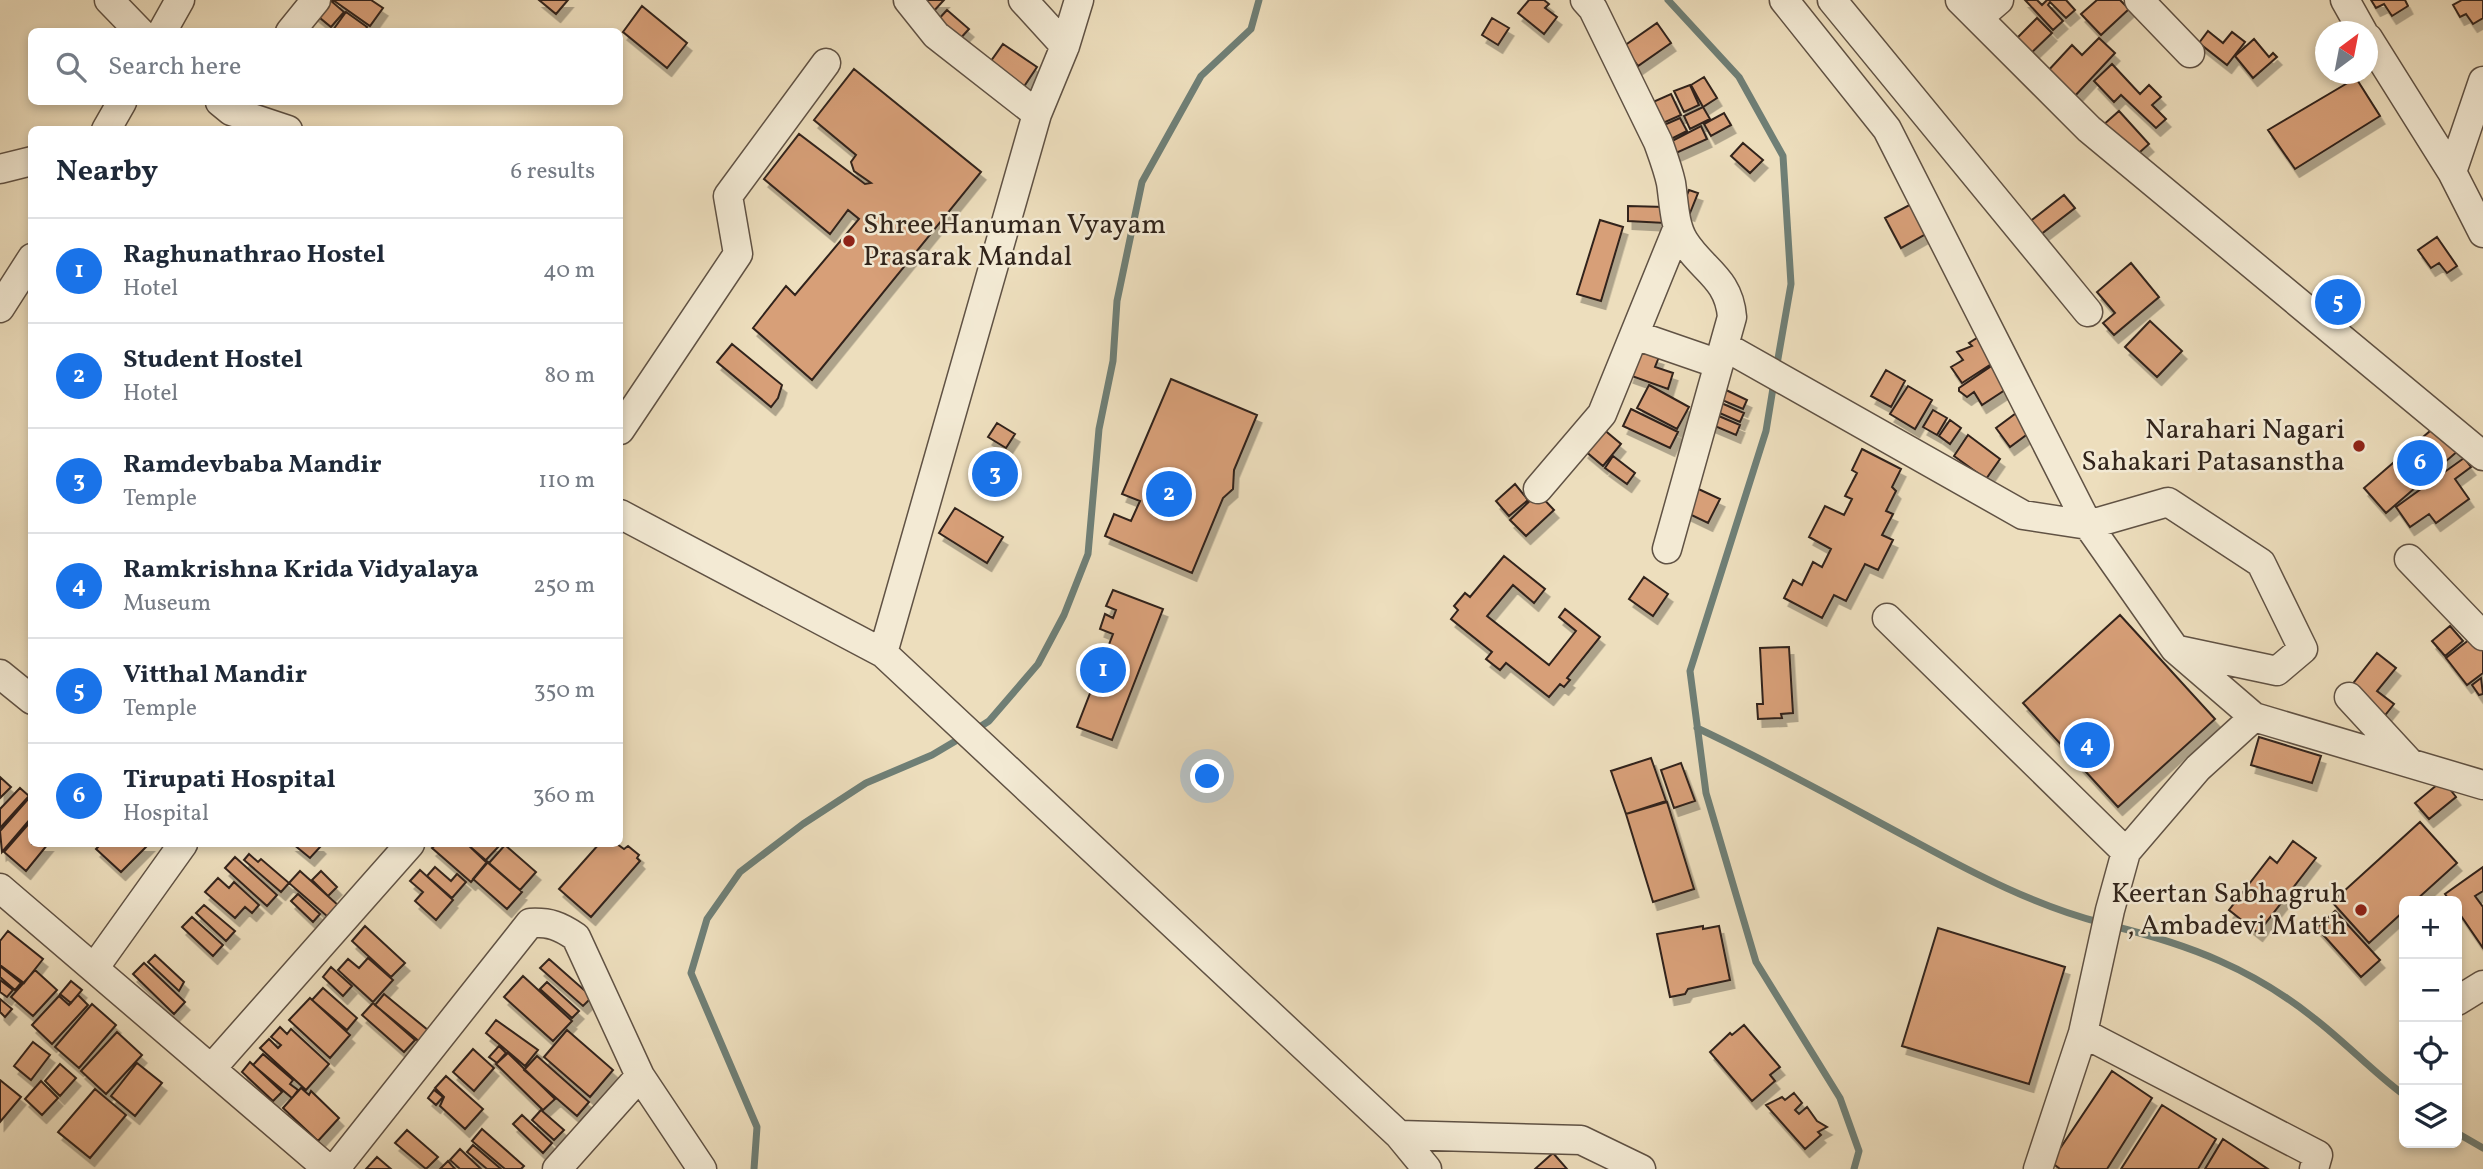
<!DOCTYPE html>
<meta charset="utf-8">
<style>
body{margin:0;font-family:Vollkorn,serif;background:#f6f6f7;color:#1f2937}
.controls{position:absolute;right:21px;bottom:21px;display:grid;overflow:hidden;border-radius:10px;box-shadow:0 4px 10px #0003}
.controls button{width:63px;height:63px;display:grid;place-items:center;padding:0;border:0;border-bottom:2px solid #e0e1e3;background:#fff;color:#1f2937;font:35px sans-serif}
.compass{position:absolute;left:2315px;top:21px;width:63px;height:63px;border-radius:50%;background:#fff;box-shadow:0 4px 10px #0003;rotate:32deg}
.you{position:absolute;left:1208px;top:777px;width:24px;height:24px;margin:-18px;border:5px solid #fff;border-radius:50%;background:#1a73e8;box-shadow:0 0 0 10px #1a73e833}
.badge{display:grid;place-items:center;width:46px;height:46px;border-radius:50%;background:#1a73e8;color:#fff;font-size:23px;font-weight:700}
.pin{position:absolute;translate:-50% -50%;border:4px solid #fff;box-shadow:0 2px 7px #0006}
.list{margin:0;padding:0;list-style:none}
h2{display:flex;justify-content:space-between;align-items:center;height:91px;margin:0;padding:0 28px;font-size:30px}
h2 small{font-size:23px;font-weight:400;color:#747a83}
.list li{display:grid;grid-template-columns:46px 1fr auto;gap:21px;align-items:center;box-sizing:border-box;height:105px;padding:0 28px;border-top:2px solid #e0e1e3}
.list b{display:block;font-size:26px;white-space:nowrap}
.list p{margin:0;font-size:23px;white-space:nowrap;color:#747a83}
.list em{font-size:23px;font-style:normal;color:#747a83}
.icon{flex:none;width:38px;height:38px;fill:none;stroke:currentColor;stroke-width:2;stroke-linecap:round;stroke-linejoin:round}
.map{position:relative;flex:none;width:2483px;height:1169px;overflow:hidden}
.search{position:absolute;background:#fff;box-shadow:0 4px 10px #0003;left:28px;top:28px;width:595px;height:77px;display:flex;align-items:center;gap:18px;box-sizing:border-box;padding:0 24px;border-radius:10px;color:#747a83;font-size:26px}
.panel{position:absolute;background:#fff;box-shadow:0 4px 10px #0003;left:28px;top:126px;width:595px;height:721px;border-radius:10px}
.map>svg:first-child{display:block}
.lines{fill:none;stroke-linecap:round;stroke-linejoin:round}
.stream{stroke:#6f7f76;stroke-width:7}
.building{fill:#d79f78;stroke:#31241b;stroke-width:2;filter:url(#shadow)}
.minor-casing{stroke:#605244;stroke-width:31}
.minor{stroke:#f3ead4;stroke-width:28}
.poi-dot{fill:#8f2418;stroke:#f3ead4;stroke-width:2.5}
.labels{text-anchor:middle;dominant-baseline:central;stroke-width:5;stroke-linejoin:round;paint-order:stroke}
.poi-label{font-size:28px;fill:#31241b;stroke:#f3ead4;text-anchor:end}
</style>
<div class="map">
<svg width="2483" height="1169" viewBox="0 0 2483 1169">
<defs>
<filter id="shadow"><feDropShadow dx="4.5" dy="8" stdDeviation="0" flood-color="#0004"/></filter>
</defs>
<rect width="100%" height="100%" fill="#eddebd"/>
<filter id="stains"><feTurbulence type="fractalNoise" baseFrequency=".00286" numOctaves="4"/><feColorMatrix values="0 0 0 0 .2 0 0 0 0 .09 0 0 0 0 .02 0 0 0 .5 -.17"/></filter>
<radialGradient id="worn" r=".72"><stop offset=".6" stop-color="#630" stop-opacity="0"/><stop offset="1" stop-color="#630" stop-opacity=".3"/></radialGradient>
<g class="lines">
<path class="stream" d="M 1668,0 L 1739,77 L 1783,156 L 1791,284 L 1776,370
M 1774,382 L 1766,431 L 1690,671 L 1706,793 L 1756,962 L 1840,1098 L 1859,1151 L 1854,1169
M 1697,728 C 1772,763 1843,803 1916,842 C 1975,874 2036,906 2102,923
M 975,730 L 989,721 L 1038,664 L 1064,615 L 1088,554 L 1099,429 L 1113,361 L 1117,301 L 1142,182 L 1201,76 L 1251,29 L 1259,0
M 2113,926 C 2190,945 2253,969 2315,1019 C 2346,1043 2373,1072 2404,1095
M 2457,1133 L 2483,1148
M 754,1169 L 757,1127 L 691,973 L 707,919 L 740,872 L 803,824 L 866,783 L 932,755 L 964,736"/>
</g>
<path class="building" d="M 325,0 L 330,0 L 344,12 L 331,27 L 314,13 Z
M 333,0 L 371,0 L 383,8 L 370,26 Z
M 539,0 L 568,0 L 556,14 Z
M 918,0 L 944,0 L 932,13 Z
M 1529,0 L 1544,0 L 1549,4 L 1545,8 L 1557,17 L 1544,34 L 1518,13 Z
M 2025,0 L 2037,0 L 2042,5 L 2047,0 L 2066,0 L 2075,10 L 2066,18 L 2050,2 L 2048,5 L 2063,21 L 2053,30 Z
M 2097,0 L 2120,0 L 2129,9 L 2101,35 L 2081,14 Z
M 2371,0 L 2405,0 L 2408,6 L 2392,16 L 2384,4 L 2376,8 Z
M 2462,0 L 2483,0 L 2483,18 L 2473,24 L 2466,14 L 2460,17 L 2453,5 Z
M 642,6 L 687,43 L 667,68 L 623,32 Z
M 947,10 L 969,29 L 958,41 L 936,22 Z
M 346,12 L 367,27 L 364,32 L 333,30 Z
M 1492,18 L 1509,28 L 1498,45 L 1482,35 Z
M 2037,18 L 2052,33 L 2027,57 L 2013,42 Z
M 1657,23 L 1671,43 L 1638,66 L 1624,46 Z
M 2208,31 L 2223,43 L 2232,32 L 2245,42 L 2227,65 L 2199,43 Z
M 2099,38 L 2115,53 L 2073,98 L 2046,73 L 2072,45 L 2082,55 Z
M 2254,39 L 2269,57 L 2273,53 L 2277,57 L 2253,78 L 2235,56 Z
M 1003,44 L 1037,67 L 1021,91 L 986,68 Z
M 2112,64 L 2140,94 L 2149,85 L 2161,97 L 2152,105 L 2166,119 L 2156,128 L 2121,95 L 2114,102 L 2094,81 Z
M 854,69 L 981,172 L 812,380 L 753,328 L 786,286 L 795,295 L 859,219 L 848,210 L 830,234 L 764,179 L 799,134 L 865,184 L 871,183 L 854,171 L 851,162 L 856,155 L 814,120 Z
M 1704,77 L 1717,98 L 1703,107 L 1691,85 Z
M 2356,78 L 2380,116 L 2295,169 L 2268,130 Z
M 1690,85 L 1699,105 L 1684,112 L 1674,91 Z
M 1671,94 L 1681,115 L 1663,123 L 1653,102 Z
M 1703,107 L 1710,119 L 1690,129 L 1684,116 Z
M 2119,111 L 2149,144 L 2131,160 L 2102,126 Z
M 1724,113 L 1731,125 L 1711,136 L 1704,124 Z
M 1680,118 L 1687,131 L 1671,139 L 1664,125 Z
M 1701,126 L 1707,139 L 1676,153 L 1670,142 Z
M 1743,143 L 1763,160 L 1750,173 L 1731,156 Z
M 1689,190 L 1698,193 L 1690,213 L 1681,209 Z
M 2064,195 L 2075,208 L 2040,235 L 2024,226 Z
M 1915,202 L 1931,231 L 1901,248 L 1885,218 Z
M 1628,206 L 1665,207 L 1665,223 L 1628,221 Z
M 1600,220 L 1623,227 L 1601,301 L 1577,294 Z
M 2437,237 L 2457,266 L 2447,273 L 2439,263 L 2431,268 L 2418,250 Z
M 2131,263 L 2159,297 L 2114,335 L 2103,323 L 2115,313 L 2097,292 Z
M 2150,321 L 2182,351 L 2157,377 L 2125,347 Z
M 1980,336 L 1999,359 L 1962,383 L 1951,367 L 1963,360 L 1957,352 L 1972,346 L 1969,343 Z
M 732,344 L 782,385 L 778,398 L 771,407 L 717,362 Z
M 1637,350 L 1659,357 L 1655,367 L 1673,373 L 1668,389 L 1629,375 Z
M 1996,363 L 2011,386 L 1982,405 L 1974,392 L 1967,397 L 1959,391 L 1959,388 Z
M 1886,370 L 1905,381 L 1891,407 L 1871,396 Z
M 1171,379 L 1257,415 L 1234,470 L 1233,489 L 1223,498 L 1192,573 L 1105,536 L 1114,514 L 1131,521 L 1140,501 L 1122,494 Z
M 1649,385 L 1689,407 L 1677,429 L 1637,408 Z
M 1908,386 L 1932,400 L 1915,429 L 1890,414 Z
M 1726,390 L 1747,400 L 1743,409 L 1722,400 Z
M 1719,402 L 1744,413 L 1740,422 L 1715,411 Z
M 1631,409 L 1678,432 L 1670,448 L 1623,426 Z
M 1933,410 L 1947,418 L 1937,435 L 1923,427 Z
M 2019,411 L 2033,430 L 2010,447 L 1996,428 Z
M 1714,414 L 1740,425 L 1736,435 L 1710,424 Z
M 1950,420 L 1961,428 L 1950,444 L 1939,436 Z
M 997,423 L 1015,434 L 1006,448 L 988,437 Z
M 2437,425 L 2459,450 L 2386,513 L 2364,488 Z
M 1602,428 L 1621,444 L 1603,466 L 1584,450 Z
M 1968,435 L 2000,459 L 1986,479 L 1954,456 Z
M 1862,449 L 1901,469 L 1892,487 L 1896,491 L 1886,511 L 1893,514 L 1882,535 L 1893,540 L 1878,570 L 1865,564 L 1846,601 L 1834,595 L 1822,618 L 1784,598 L 1793,580 L 1802,585 L 1813,562 L 1822,567 L 1831,549 L 1809,537 L 1825,506 L 1844,515 L 1852,499 L 1845,496 L 1857,473 L 1852,470 Z
M 1613,456 L 1635,473 L 1627,484 L 1605,468 Z
M 2464,458 L 2471,467 L 2455,479 L 2469,499 L 2436,523 L 2429,514 L 2410,527 L 2396,507 Z
M 1515,484 L 1528,500 L 1509,516 L 1496,501 Z
M 1692,486 L 1720,499 L 1708,523 L 1681,510 Z
M 1538,493 L 1554,510 L 1526,536 L 1510,520 Z
M 955,508 L 1003,537 L 987,563 L 939,533 Z
M 1504,556 L 1545,589 L 1534,603 L 1513,585 L 1487,616 L 1549,665 L 1576,631 L 1559,617 L 1565,609 L 1600,637 L 1567,678 L 1570,680 L 1564,687 L 1560,684 L 1549,697 L 1506,663 L 1500,670 L 1486,659 L 1492,652 L 1451,619 L 1458,610 L 1454,606 L 1465,593 L 1470,597 Z
M 1644,577 L 1668,594 L 1653,616 L 1629,599 Z
M 1113,590 L 1163,609 L 1112,740 L 1077,727 L 1113,634 L 1100,629 L 1105,614 L 1113,618 L 1116,610 L 1106,606 Z
M 2120,615 L 2215,719 L 2118,807 L 2023,703 Z
M 2450,626 L 2463,641 L 2445,656 L 2432,641 Z
M 2475,635 L 2483,644 L 2483,673 L 2467,685 L 2446,658 Z
M 1789,647 L 1793,713 L 1781,714 L 1782,718 L 1758,719 L 1757,704 L 1763,704 L 1760,648 Z
M 2377,653 L 2396,668 L 2377,691 L 2394,704 L 2382,719 L 2347,691 Z
M 2481,678 L 2483,694 L 2479,695 L 2472,685 Z
M 2259,737 L 2321,756 L 2312,783 L 2251,765 Z
M 1651,758 L 1666,801 L 1626,814 L 1611,771 Z
M 1681,763 L 1695,801 L 1674,808 L 1661,770 Z
M 0,777 L 11,787 L 0,798 Z
M 2443,780 L 2456,797 L 2429,819 L 2415,803 Z
M 20,788 L 29,796 L 0,828 L 0,809 Z
M 29,798 L 32,817 L 2,852 L 0,831 Z
M 1667,802 L 1694,889 L 1653,902 L 1626,814 Z
M 32,820 L 32,844 L 48,844 L 26,871 L 4,852 Z
M 2420,822 L 2457,863 L 2415,901 L 2404,901 L 2404,911 L 2369,943 L 2332,902 Z
M 2293,841 L 2316,858 L 2258,933 L 2229,910 L 2270,857 L 2277,863 Z
M 101,844 L 149,844 L 121,872 L 96,849 Z
M 293,844 L 319,844 L 321,846 L 310,858 Z
M 437,844 L 467,844 L 488,862 L 471,882 L 432,848 Z
M 467,844 L 498,844 L 500,845 L 485,861 Z
M 599,844 L 617,844 L 624,849 L 628,846 L 639,855 L 637,858 L 640,861 L 591,917 L 559,889 Z
M 505,845 L 536,872 L 520,890 L 489,863 Z
M 249,854 L 258,862 L 261,859 L 289,883 L 281,892 L 244,860 Z
M 235,857 L 277,895 L 267,906 L 225,868 Z
M 487,862 L 522,892 L 507,909 L 473,879 Z
M 435,867 L 451,881 L 457,874 L 466,882 L 452,898 L 427,876 Z
M 2483,867 L 2483,891 L 2475,896 L 2483,907 L 2483,948 L 2457,910 L 2457,901 L 2450,901 L 2445,894 Z
M 420,870 L 453,900 L 436,920 L 415,901 L 423,892 L 410,881 Z
M 300,871 L 339,906 L 328,917 L 289,883 Z
M 321,871 L 337,887 L 328,896 L 312,880 Z
M 218,878 L 229,888 L 234,882 L 259,905 L 252,913 L 245,907 L 235,918 L 205,892 Z
M 298,894 L 320,914 L 313,922 L 291,901 Z
M 204,905 L 235,931 L 226,941 L 196,913 Z
M 2335,911 L 2380,960 L 2361,977 L 2317,928 Z
M 192,917 L 223,945 L 213,956 L 182,927 Z
M 365,926 L 405,963 L 391,977 L 352,941 Z
M 1703,926 L 1703,929 L 1719,926 L 1730,980 L 1688,989 L 1685,994 L 1670,997 L 1657,934 Z
M 1938,928 L 2065,967 L 2029,1084 L 1902,1046 Z
M 8,931 L 43,959 L 24,983 L 0,965 L 0,941 Z
M 155,955 L 184,982 L 179,991 L 148,962 Z
M 368,958 L 393,980 L 373,1002 L 338,970 L 348,959 L 359,968 Z
M 549,959 L 592,997 L 583,1006 L 540,968 Z
M 144,963 L 185,1002 L 174,1014 L 133,974 Z
M 0,966 L 21,983 L 15,990 L 0,977 Z
M 331,967 L 352,986 L 343,996 L 323,977 Z
M 35,970 L 57,990 L 33,1016 L 11,997 Z
M 523,976 L 572,1021 L 553,1041 L 504,997 Z
M 0,980 L 13,990 L 7,997 L 0,992 Z
M 71,981 L 82,990 L 71,1003 L 60,994 Z
M 547,982 L 579,1011 L 572,1018 L 540,989 Z
M 323,988 L 357,1018 L 347,1030 L 312,1000 Z
M 384,994 L 429,1031 L 420,1042 L 375,1005 Z
M 78,995 L 88,1005 L 52,1044 L 32,1025 L 59,996 L 69,1005 Z
M 310,998 L 350,1035 L 330,1058 L 289,1020 Z
M 0,999 L 12,1009 L 5,1017 L 0,1012 Z
M 373,1003 L 415,1040 L 404,1052 L 362,1015 Z
M 92,1004 L 116,1025 L 79,1068 L 55,1047 Z
M 496,1020 L 538,1050 L 525,1066 L 486,1033 Z
M 1744,1025 L 1780,1067 L 1770,1075 L 1775,1081 L 1752,1101 L 1710,1052 L 1730,1033 L 1732,1035 Z
M 280,1027 L 287,1034 L 291,1029 L 329,1064 L 306,1090 L 260,1048 L 269,1039 L 278,1048 L 281,1045 L 271,1037 Z
M 567,1030 L 613,1070 L 590,1097 L 544,1057 Z
M 117,1032 L 142,1055 L 106,1094 L 81,1071 Z
M 33,1042 L 50,1055 L 31,1080 L 14,1066 Z
M 499,1046 L 506,1053 L 497,1063 L 489,1057 Z
M 473,1049 L 494,1068 L 474,1091 L 453,1072 Z
M 508,1053 L 555,1099 L 543,1110 L 496,1064 Z
M 263,1054 L 293,1080 L 290,1084 L 298,1090 L 292,1098 L 253,1065 Z
M 537,1056 L 589,1102 L 577,1116 L 524,1070 Z
M 250,1062 L 282,1092 L 273,1101 L 242,1072 Z
M 137,1063 L 162,1083 L 135,1116 L 111,1096 Z
M 60,1064 L 76,1078 L 60,1096 L 45,1081 Z
M 2112,1071 L 2152,1098 L 2107,1169 L 2060,1169 L 2051,1162 Z
M 446,1076 L 483,1109 L 465,1129 L 440,1106 L 444,1097 L 435,1088 Z
M 0,1080 L 21,1097 L 0,1122 Z
M 41,1081 L 58,1098 L 42,1115 L 25,1099 Z
M 301,1088 L 309,1095 L 311,1091 L 339,1118 L 318,1141 L 283,1108 Z
M 95,1089 L 126,1115 L 90,1158 L 58,1132 Z
M 434,1090 L 443,1097 L 436,1105 L 428,1098 Z
M 1794,1093 L 1802,1103 L 1795,1110 L 1799,1114 L 1807,1107 L 1817,1121 L 1827,1127 L 1818,1132 L 1821,1135 L 1805,1149 L 1766,1105 L 1782,1097 L 1785,1100 Z
M 2162,1105 L 2216,1139 L 2198,1169 L 2121,1169 Z
M 541,1110 L 564,1130 L 554,1140 L 532,1120 Z
M 522,1115 L 552,1143 L 543,1153 L 513,1124 Z
M 482,1129 L 524,1166 L 521,1169 L 505,1169 L 472,1141 Z
M 407,1130 L 438,1157 L 426,1169 L 395,1143 Z
M 2223,1139 L 2268,1169 L 2205,1169 Z
M 473,1145 L 501,1169 L 487,1169 L 467,1152 Z
M 460,1149 L 481,1169 L 460,1169 L 450,1160 Z
M 1553,1153 L 1567,1169 L 1535,1169 Z
M 377,1157 L 391,1169 L 366,1169 Z
M 448,1161 L 455,1169 L 440,1169 Z"/>
<g class="lines">
<defs>
<path id="minor" d="M 109,0 L 140,32
M 908,0 L 936,35 L 1037,114
M 1023,0 L 1065,46
M 1585,0 L 1593,9 L 1658,142 C 1663,156 1668,169 1671,183 C 1674,202 1674,225 1684,241 C 1702,270 1729,278 1732,317 L 1667,549
M 1784,0 L 1887,129 L 2088,525 L 2175,649 L 2254,717 L 2483,785
M 1832,0 L 2088,312
M 1960,0 L 2089,129 L 2483,456
M 2139,0 L 2190,53
M 2345,0 L 2363,32
M 1978,18 L 1999,0
M 162,32 L 180,0
M 290,32 L 316,0
M 2368,38 L 2452,172 L 2483,233
M 220,102 L 231,111 L 288,130
M 106,130 L 122,102
M 0,169 L 32,161
M 2452,172 L 2483,81
M 0,308 L 32,258
M 1635,335 L 1719,364
M 1724,346 L 2023,515 L 2088,525 L 2168,502 L 2261,563 L 2303,649 L 2277,671 L 2178,650
M 620,430 L 738,254 L 728,196 L 826,63
M 1538,489 L 1602,414 L 1678,227
M 620,514 L 883,653 L 1399,1135 L 1581,1140 L 1641,1169
M 2409,559 L 2483,636
M 1887,618 L 2126,852 L 2110,910 L 2083,1033 L 2038,1169
M 883,653 L 1037,114 L 1065,46 L 1079,0
M 0,674 L 32,700
M 2349,697 L 2409,762
M 2126,852 L 2198,768 L 2254,717
M 0,888 L 328,1169
M 95,967 L 183,844
M 2457,1001 L 2483,985
M 2083,1033 L 2318,1155 L 2314,1169
M 211,1069 L 410,844
M 1399,1135 L 1427,1169
M 335,1169 L 530,923 C 550,922 560,926 576,937 L 640,1076 L 702,1169
M 557,1169 L 640,1076"/>
</defs>
<use href="#minor" class="minor-casing"/>
<use href="#minor" class="minor"/>
</g>
<g class="poi-dot">
<circle cx="849" cy="241" r="7"/>
<circle cx="2359" cy="446" r="7"/>
<circle cx="2361" cy="910" r="7"/>
</g>
<g class="labels">
<g class="poi-label">
<text x="863" y="225" text-anchor="start">Shree Hanuman Vyayam<tspan x="863" dy="32">Prasarak Mandal</tspan></text>
<text x="2345" y="430">Narahari Nagari<tspan x="2345" dy="32">Sahakari Patasanstha</tspan></text>
<text x="2347" y="894">Keertan Sabhagruh<tspan x="2347" dy="32">, Ambadevi Matth</tspan></text>
</g>
</g>
<rect width="100%" height="100%" filter="url(#stains)"/>
<rect width="100%" height="100%" fill="url(#worn)"/>
</svg>
<div class="controls">
<button>+</button>
<button>−</button>
<button><svg class="icon" aria-label="locate" viewBox="0 0 24 24"><circle cx="12" cy="12" r="6"/><path d="M12 2v4M12 18v4M2 12h4M18 12h4"/></svg></button>
<button><svg class="icon" aria-label="layers" viewBox="0 0 24 24"><path d="M12 4l9 5-9 5-9-5zM3 14l9 5 9-5"/></svg></button>
</div>
<svg class="compass" viewBox="-18 -18 36 36"><path d="M0-13l5 13h-10z" fill="#e53935"/><path d="M0 13l5-13h-10z" fill="#747a83"/></svg>
<div class="you"></div>
<div class="pin badge" style="left:1103px;top:670px">1</div>
<div class="pin badge" style="left:1169px;top:494px">2</div>
<div class="pin badge" style="left:995px;top:474px">3</div>
<div class="pin badge" style="left:2087px;top:745px">4</div>
<div class="pin badge" style="left:2338px;top:302px">5</div>
<div class="pin badge" style="left:2420px;top:463px">6</div>
<div class="search"><svg class="icon" aria-label="search" viewBox="0 0 24 24"><circle cx="10" cy="10" r="6"/><path d="M15 15l6 6"/></svg>Search here</div>
<section class="panel">
<h2>Nearby<small>6 results</small></h2>
<ul class="list">
<li><span class="badge">1</span><div><b>Raghunathrao Hostel</b><p>Hotel</p></div><em>40 m</em></li>
<li><span class="badge">2</span><div><b>Student Hostel</b><p>Hotel</p></div><em>80 m</em></li>
<li><span class="badge">3</span><div><b>Ramdevbaba Mandir</b><p>Temple</p></div><em>110 m</em></li>
<li><span class="badge">4</span><div><b>Ramkrishna Krida Vidyalaya</b><p>Museum</p></div><em>250 m</em></li>
<li><span class="badge">5</span><div><b>Vitthal Mandir</b><p>Temple</p></div><em>350 m</em></li>
<li><span class="badge">6</span><div><b>Tirupati Hospital</b><p>Hospital</p></div><em>360 m</em></li>
</ul>
</section>
</div>
